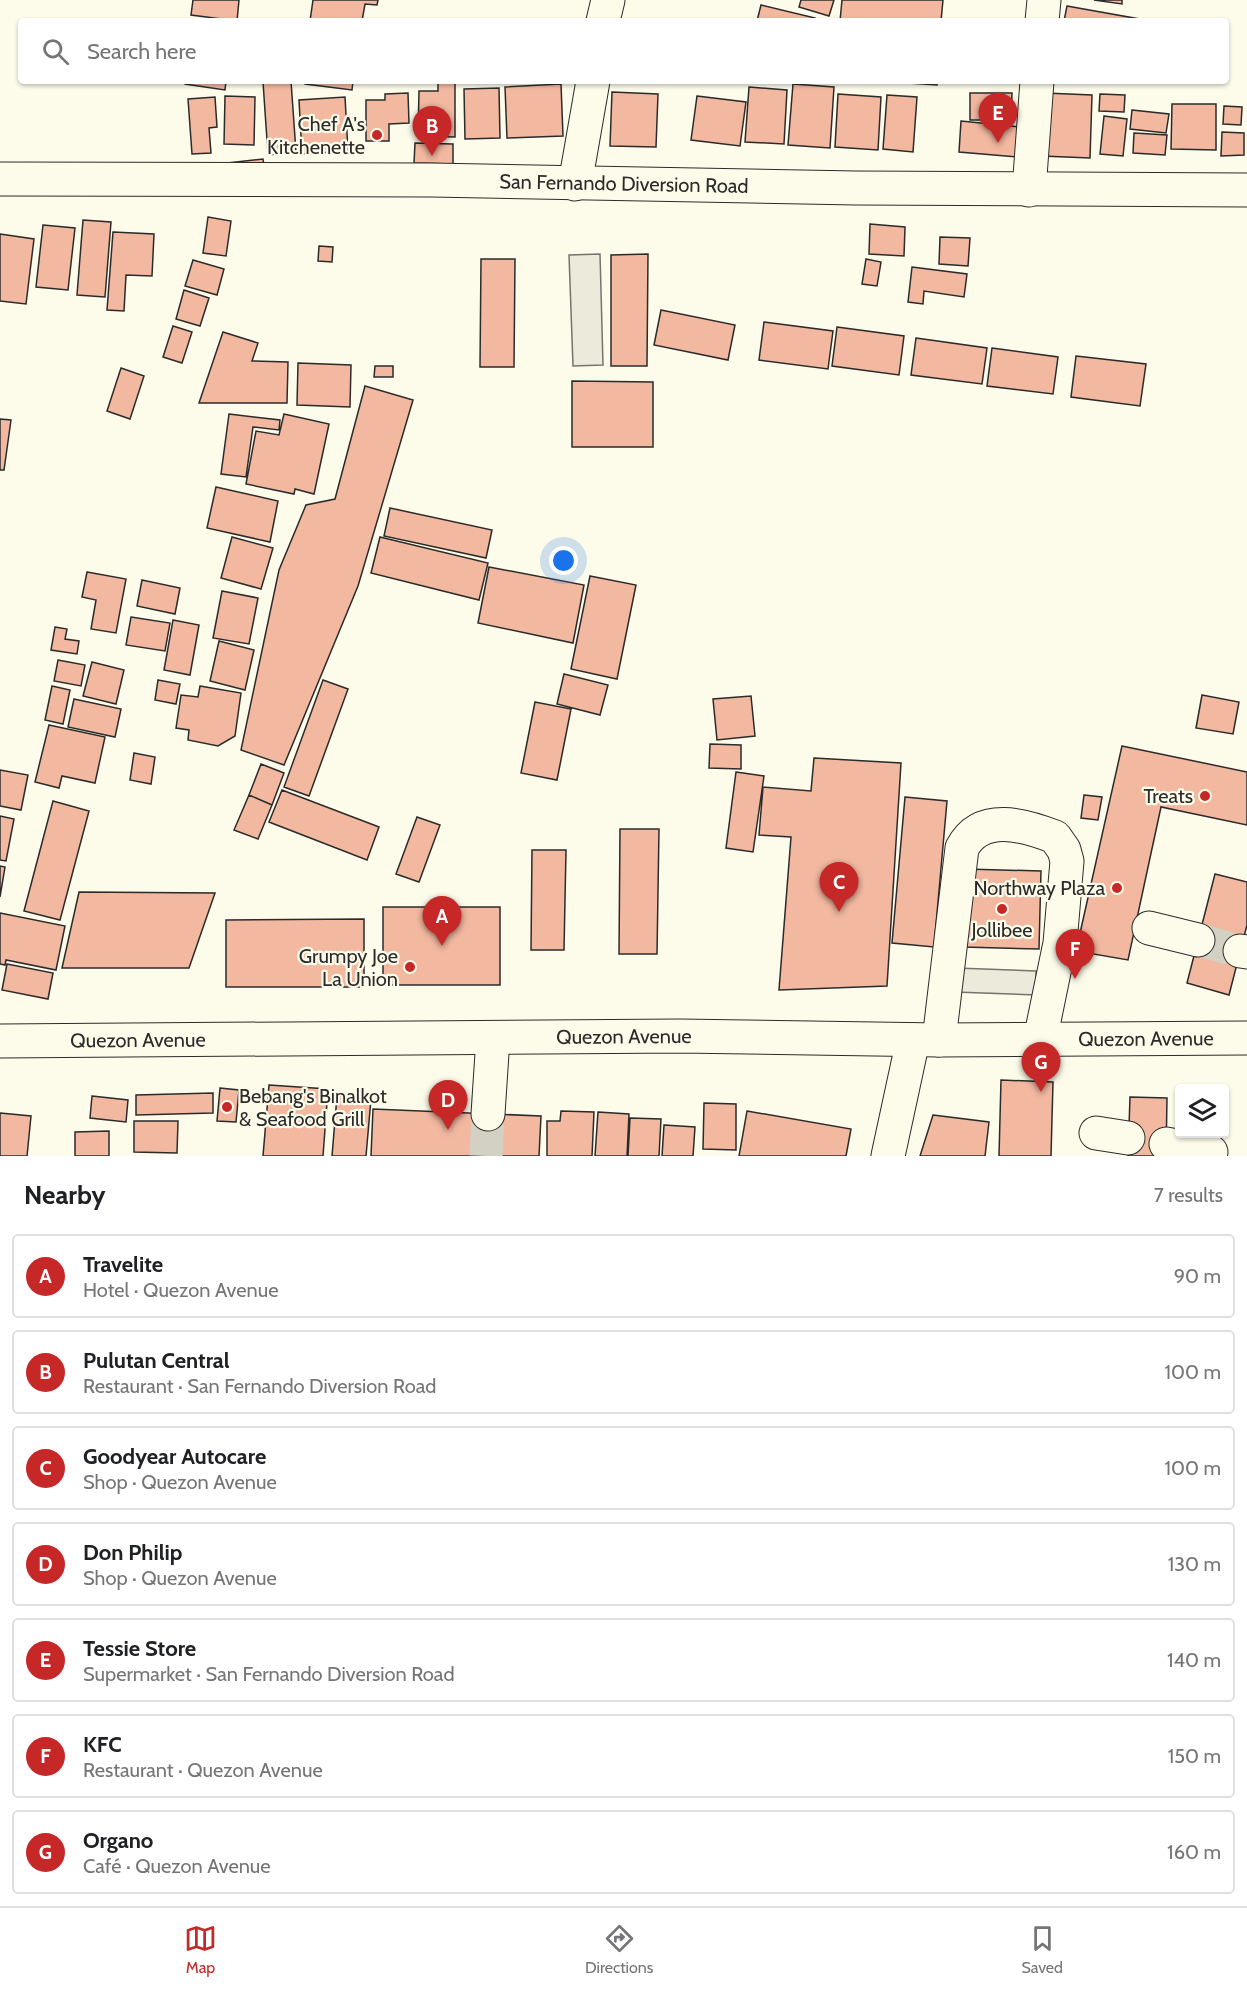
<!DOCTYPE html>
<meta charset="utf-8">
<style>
body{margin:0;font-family:Cabin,sans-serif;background:#f2f2f2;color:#202124}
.controls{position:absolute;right:18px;bottom:18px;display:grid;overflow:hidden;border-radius:6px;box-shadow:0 2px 4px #0004}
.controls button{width:54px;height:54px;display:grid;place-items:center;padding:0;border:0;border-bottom:2px solid #e0e0e0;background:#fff;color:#202124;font:30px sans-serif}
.you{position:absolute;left:564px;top:561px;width:21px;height:21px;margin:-15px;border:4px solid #fff;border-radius:50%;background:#1a73e8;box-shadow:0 0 0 9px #1a73e833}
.badge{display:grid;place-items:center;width:39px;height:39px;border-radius:50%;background:#c62828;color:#fff;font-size:20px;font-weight:700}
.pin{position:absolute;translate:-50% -50px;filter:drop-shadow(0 2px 3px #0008)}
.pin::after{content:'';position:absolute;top:32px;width:21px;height:18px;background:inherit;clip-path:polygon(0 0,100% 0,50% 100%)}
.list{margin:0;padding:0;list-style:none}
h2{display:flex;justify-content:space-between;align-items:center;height:78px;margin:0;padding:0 24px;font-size:26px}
h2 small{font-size:20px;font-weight:400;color:#757577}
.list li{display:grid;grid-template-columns:39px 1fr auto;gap:18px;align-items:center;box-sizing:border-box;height:84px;margin:0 12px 12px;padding:0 12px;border:2px solid #e0e0e0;border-radius:6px}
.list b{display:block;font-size:22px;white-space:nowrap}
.list p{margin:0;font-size:20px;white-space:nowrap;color:#757577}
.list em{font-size:20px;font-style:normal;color:#757577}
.icon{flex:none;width:33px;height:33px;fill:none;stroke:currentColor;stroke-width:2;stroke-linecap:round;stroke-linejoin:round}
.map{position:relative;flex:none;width:1247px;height:1156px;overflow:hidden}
.search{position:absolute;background:#fff;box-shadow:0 2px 4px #0004;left:18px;right:18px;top:18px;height:66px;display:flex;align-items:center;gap:15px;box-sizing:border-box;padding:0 21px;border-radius:6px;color:#757577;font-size:22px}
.sheet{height:750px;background:#fff}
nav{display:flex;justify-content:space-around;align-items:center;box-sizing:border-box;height:84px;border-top:2px solid #e0e0e0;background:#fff;font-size:16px;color:#757577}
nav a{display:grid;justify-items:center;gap:3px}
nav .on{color:#c62828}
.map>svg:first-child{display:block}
.parking{fill:#eceadb;stroke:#74746e;stroke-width:1.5}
.building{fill:#f2b8a0;stroke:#2b2b2b;stroke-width:1.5}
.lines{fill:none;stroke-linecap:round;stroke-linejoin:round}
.minor-tunnel{stroke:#d3d1c4;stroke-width:33;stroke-dasharray:33 16;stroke-linecap:butt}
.minor-casing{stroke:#2b2b2b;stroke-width:35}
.major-casing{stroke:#2b2b2b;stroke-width:35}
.highway-casing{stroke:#2b2b2b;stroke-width:35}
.minor{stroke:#fdfbea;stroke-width:33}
.major{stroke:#fdfbea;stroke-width:33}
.highway{stroke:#fdfbea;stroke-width:33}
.poi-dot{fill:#c62828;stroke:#fdfbea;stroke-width:2}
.labels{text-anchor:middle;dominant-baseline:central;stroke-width:4.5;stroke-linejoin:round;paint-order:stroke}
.poi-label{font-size:20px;fill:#2b2b2b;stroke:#fdfbea;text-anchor:end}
.street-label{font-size:20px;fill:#2b2b2b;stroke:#fdfbea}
</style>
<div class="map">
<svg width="1247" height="1156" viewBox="0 0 1247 1156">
<rect width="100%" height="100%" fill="#fdfbea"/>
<path class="parking" d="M 600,254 L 603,365 L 573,366 L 569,255 Z
M 956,968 L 1036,971 L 1036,995 L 955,992 Z"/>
<path class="building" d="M 193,0 L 239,0 L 237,21 L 191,15 Z
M 313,0 L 378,0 L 377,5 L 365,4 L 362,21 L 310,21 Z
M 801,0 L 834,0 L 829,16 L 799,7 Z
M 842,0 L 943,0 L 941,21 L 840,21 Z
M 1094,0 L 1122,0 L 1122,4 Z
M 761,5 L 815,18 L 814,21 L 757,21 Z
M 1067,6 L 1145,20 L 1145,21 L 1064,21 Z
M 185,81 L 226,81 L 225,90 L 185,84 Z
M 291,81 L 296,152 L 268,155 L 263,82 Z
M 305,81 L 353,81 L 352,90 L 305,84 Z
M 438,81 L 455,81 L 455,137 L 418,136 L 419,91 L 438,91 Z
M 878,81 L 937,81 L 937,85 Z
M 561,84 L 563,136 L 507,138 L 505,87 Z
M 793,84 L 834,87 L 830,148 L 788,145 Z
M 749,87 L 787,90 L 784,144 L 745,142 Z
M 499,88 L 500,138 L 465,139 L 464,89 Z
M 612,92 L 658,94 L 656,147 L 610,146 Z
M 408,93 L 409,123 L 389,124 L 389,141 L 366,141 L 366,100 L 385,100 L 385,94 Z
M 970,93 L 1012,93 L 1011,120 L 970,120 Z
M 1045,93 L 1092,95 L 1090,158 L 1042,156 Z
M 838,94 L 881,97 L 878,150 L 835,147 Z
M 1100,94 L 1125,95 L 1124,112 L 1099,111 Z
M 887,95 L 917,97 L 913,152 L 883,149 Z
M 225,96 L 255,97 L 254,145 L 224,144 Z
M 697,96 L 746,102 L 740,146 L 691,140 Z
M 215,97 L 217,127 L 209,128 L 211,153 L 192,154 L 188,99 Z
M 345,97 L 348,151 L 302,154 L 299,100 Z
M 1172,104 L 1216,104 L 1216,150 L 1171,149 Z
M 1224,106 L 1242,107 L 1241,125 L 1223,124 Z
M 1132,110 L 1169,114 L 1166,133 L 1130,129 Z
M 1104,116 L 1127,119 L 1123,156 L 1100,154 Z
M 961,121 L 1020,127 L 1017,157 L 959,152 Z
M 1222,132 L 1244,133 L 1244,155 L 1221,156 Z
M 1134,133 L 1167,135 L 1165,155 L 1133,153 Z
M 415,143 L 453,144 L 453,164 L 414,163 Z
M 263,159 L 265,173 L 227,163 Z
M 208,217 L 231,221 L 226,256 L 203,253 Z
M 83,220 L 111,222 L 105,297 L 77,295 Z
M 870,224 L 905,227 L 904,256 L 869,254 Z
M 43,225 L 75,228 L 68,290 L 36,287 Z
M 113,232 L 154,234 L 152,276 L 126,275 L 124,311 L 107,310 Z
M 0,234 L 34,239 L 26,304 L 0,301 Z
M 940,237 L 970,238 L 968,266 L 939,264 Z
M 319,246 L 333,247 L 332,262 L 318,261 Z
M 648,254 L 647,366 L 611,366 L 611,255 Z
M 481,259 L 515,259 L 514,367 L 480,367 Z
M 866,259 L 881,262 L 877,286 L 862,284 Z
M 193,260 L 224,269 L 217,295 L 185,286 Z
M 912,267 L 967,274 L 964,297 L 924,291 L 923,304 L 908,302 Z
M 184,290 L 209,298 L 200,326 L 176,319 Z
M 661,310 L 735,325 L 728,360 L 654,345 Z
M 764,322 L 833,331 L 828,369 L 759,360 Z
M 173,326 L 192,332 L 182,363 L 163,357 Z
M 837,327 L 904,336 L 899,375 L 832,366 Z
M 223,332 L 258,343 L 252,361 L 288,362 L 287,403 L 199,403 Z
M 916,338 L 987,348 L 982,384 L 911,375 Z
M 992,348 L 1058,357 L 1053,394 L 987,386 Z
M 1076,356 L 1146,364 L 1140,406 L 1071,397 Z
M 298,363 L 351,365 L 350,407 L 297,405 Z
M 375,366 L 393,366 L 393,377 L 374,377 Z
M 121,368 L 144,376 L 130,419 L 107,411 Z
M 572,381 L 653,382 L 653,447 L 572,447 Z
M 365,386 L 413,400 L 358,586 L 284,765 L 241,750 L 279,570 L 306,505 L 335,499 Z
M 229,414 L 280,420 L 279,430 L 253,427 L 246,477 L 221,474 Z
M 284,414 L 329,424 L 314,494 L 295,489 L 294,494 L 246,484 L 256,431 L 279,435 Z
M 0,419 L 11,420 L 4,470 L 0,470 Z
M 216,487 L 278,501 L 270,542 L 207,528 Z
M 390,508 L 492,530 L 486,558 L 384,536 Z
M 232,537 L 273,548 L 261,589 L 221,578 Z
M 380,537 L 488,563 L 479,600 L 371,573 Z
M 489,567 L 584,585 L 573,643 L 478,623 Z
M 87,572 L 126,579 L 116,633 L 91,629 L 96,600 L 82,597 Z
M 590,576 L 636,585 L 617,679 L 571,669 Z
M 142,580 L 180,588 L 175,614 L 137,606 Z
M 222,591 L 258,598 L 249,644 L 213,638 Z
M 131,617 L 170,623 L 165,651 L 126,645 Z
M 173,620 L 199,625 L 190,675 L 164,670 Z
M 55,627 L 67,629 L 65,639 L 79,641 L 77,654 L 51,650 Z
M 219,641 L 254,650 L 245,690 L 210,681 Z
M 58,660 L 85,665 L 81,686 L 54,681 Z
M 92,662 L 124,670 L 116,704 L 83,696 Z
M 564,674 L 608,685 L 600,715 L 557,704 Z
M 158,680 L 180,684 L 176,704 L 155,700 Z
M 323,680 L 348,689 L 309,796 L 284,787 Z
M 52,686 L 70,690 L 63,724 L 45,720 Z
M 200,686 L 241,693 L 235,736 L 218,746 L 188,740 L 189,730 L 176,728 L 181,695 L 198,697 Z
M 1202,695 L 1239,702 L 1233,734 L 1196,728 Z
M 751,696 L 755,736 L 717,740 L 713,699 Z
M 74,699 L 121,709 L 115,737 L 68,727 Z
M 535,702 L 571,709 L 557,780 L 521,773 Z
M 49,725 L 105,737 L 95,783 L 62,776 L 59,788 L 35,782 Z
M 710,744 L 741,745 L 741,769 L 709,768 Z
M 1122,746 L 1247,772 L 1247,825 L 1161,807 L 1128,960 L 1076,951 Z
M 134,753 L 155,757 L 151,784 L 130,780 Z
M 814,758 L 901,763 L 887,986 L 779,990 L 791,837 L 759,835 L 763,787 L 811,791 Z
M 261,764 L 284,773 L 272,805 L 249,795 Z
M 0,770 L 28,775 L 21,810 L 0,806 Z
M 736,772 L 764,776 L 753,852 L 726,848 Z
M 282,790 L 379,827 L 367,860 L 269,822 Z
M 249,795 L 272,805 L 258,839 L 234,830 Z
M 1084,795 L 1102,797 L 1098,820 L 1081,818 Z
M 905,797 L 947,801 L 934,947 L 892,943 Z
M 53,801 L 89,811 L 60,920 L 24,911 Z
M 0,816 L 14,819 L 6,861 L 0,860 Z
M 417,817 L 440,825 L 419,882 L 396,874 Z
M 620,829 L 659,829 L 657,954 L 619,954 Z
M 532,850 L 566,850 L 564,950 L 531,950 Z
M 0,866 L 5,867 L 0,897 Z
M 966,869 L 1041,871 L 1039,949 L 963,947 Z
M 1215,874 L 1247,882 L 1247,925 L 1229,995 L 1187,983 Z
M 79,892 L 215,893 L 189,968 L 62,968 Z
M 383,907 L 500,907 L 500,985 L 383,985 Z
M 0,913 L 65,926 L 56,970 L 6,960 L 5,965 L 0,964 Z
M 364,919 L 364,987 L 226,987 L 226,920 Z
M 7,964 L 53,973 L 48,999 L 2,990 Z
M 1001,1080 L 1053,1082 L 1051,1156 L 999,1156 Z
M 269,1085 L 328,1089 L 323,1156 L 263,1156 Z
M 220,1088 L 239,1090 L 236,1122 L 217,1121 Z
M 213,1093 L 213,1113 L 136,1115 L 136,1095 Z
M 92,1096 L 128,1100 L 126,1122 L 90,1118 Z
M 337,1096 L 371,1099 L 366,1156 L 332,1156 Z
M 1130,1097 L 1167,1098 L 1166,1156 L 1128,1156 Z
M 704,1103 L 736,1104 L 736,1150 L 703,1149 Z
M 373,1109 L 541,1116 L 539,1156 L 371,1156 Z
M 561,1111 L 594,1112 L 592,1156 L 547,1156 L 547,1121 L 560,1121 Z
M 747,1111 L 851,1129 L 846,1156 L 739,1156 Z
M 598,1112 L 629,1114 L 627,1156 L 595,1156 Z
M 0,1113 L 31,1116 L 27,1156 L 0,1156 Z
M 933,1115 L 989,1122 L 985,1156 L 920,1156 Z
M 630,1118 L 661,1119 L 659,1156 L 628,1156 Z
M 134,1121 L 178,1121 L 177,1153 L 134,1152 Z
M 664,1125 L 695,1127 L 693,1156 L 662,1156 Z
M 109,1131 L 109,1156 L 75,1156 L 75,1132 Z"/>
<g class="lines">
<path class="minor-tunnel" d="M 1198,940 L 1240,951
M 486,1156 L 488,1114"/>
<defs>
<path id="minor" d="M 603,21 L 608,0
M 1042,21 L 1044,0
M 575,184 L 593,81
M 1029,190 L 1037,81
M 1149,928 L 1198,940
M 1240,951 L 1247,952
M 939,1040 L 962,848 C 981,812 1024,825 1055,837 L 1064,850 L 1067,861 L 1060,943 L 1040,1040
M 488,1114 L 493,1038
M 1096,1133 L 1128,1138
M 1166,1144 L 1211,1152
M 888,1156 L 913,1040"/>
<g id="major">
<path id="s1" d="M 0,1041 L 680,1036 L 939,1040 L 1247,1038"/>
</g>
<g id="highway">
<path id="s2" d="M 0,179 L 431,180 L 856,188 L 1247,190"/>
</g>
</defs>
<use href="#minor" class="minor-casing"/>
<use href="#major" class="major-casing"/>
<use href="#highway" class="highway-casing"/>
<use href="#minor" class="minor"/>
<use href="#major" class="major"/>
<use href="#highway" class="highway"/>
</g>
<g class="poi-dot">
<circle cx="377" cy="135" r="6"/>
<circle cx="1205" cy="796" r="6"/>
<circle cx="1117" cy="888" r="6"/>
<circle cx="1002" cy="909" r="6"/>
<circle cx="410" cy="967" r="6"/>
<circle cx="227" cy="1107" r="6"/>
</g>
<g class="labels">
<g class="poi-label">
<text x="365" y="124">Chef A's<tspan x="365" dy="23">Kitchenette</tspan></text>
<text x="1193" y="796">Treats</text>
<text x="1105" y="888">Northway Plaza</text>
<text x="1002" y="930" text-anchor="middle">Jollibee</text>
<text x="398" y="956">Grumpy Joe<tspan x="398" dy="23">La Union</tspan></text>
<text x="239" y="1096" text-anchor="start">Bebang's Binalkot<tspan x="239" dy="23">&amp; Seafood Grill</tspan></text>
</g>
<g class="street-label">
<text stroke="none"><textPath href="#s2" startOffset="624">San Fernando Diversion Road</textPath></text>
<text stroke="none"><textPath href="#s1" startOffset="624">Quezon Avenue</textPath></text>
<text stroke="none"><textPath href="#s1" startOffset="1146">Quezon Avenue</textPath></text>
<text stroke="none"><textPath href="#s1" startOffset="138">Quezon Avenue</textPath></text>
</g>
</g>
</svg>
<div class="controls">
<button><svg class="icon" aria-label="layers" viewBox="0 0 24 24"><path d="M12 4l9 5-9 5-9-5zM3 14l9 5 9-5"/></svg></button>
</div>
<div class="you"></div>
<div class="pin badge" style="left:442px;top:946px">A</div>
<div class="pin badge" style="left:432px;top:156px">B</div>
<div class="pin badge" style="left:839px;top:912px">C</div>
<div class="pin badge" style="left:448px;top:1130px">D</div>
<div class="pin badge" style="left:998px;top:143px">E</div>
<div class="pin badge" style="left:1075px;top:979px">F</div>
<div class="pin badge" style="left:1041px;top:1092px">G</div>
<div class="search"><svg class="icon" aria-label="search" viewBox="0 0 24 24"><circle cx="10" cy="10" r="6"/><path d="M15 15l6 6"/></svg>Search here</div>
</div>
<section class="sheet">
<h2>Nearby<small>7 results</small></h2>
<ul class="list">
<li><span class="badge">A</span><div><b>Travelite</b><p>Hotel · Quezon Avenue</p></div><em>90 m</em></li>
<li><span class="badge">B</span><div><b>Pulutan Central</b><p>Restaurant · San Fernando Diversion Road</p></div><em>100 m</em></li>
<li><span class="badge">C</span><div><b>Goodyear Autocare</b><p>Shop · Quezon Avenue</p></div><em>100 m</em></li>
<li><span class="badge">D</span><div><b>Don Philip</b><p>Shop · Quezon Avenue</p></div><em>130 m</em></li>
<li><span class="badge">E</span><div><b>Tessie Store</b><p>Supermarket · San Fernando Diversion Road</p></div><em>140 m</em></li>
<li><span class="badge">F</span><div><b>KFC</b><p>Restaurant · Quezon Avenue</p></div><em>150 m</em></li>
<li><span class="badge">G</span><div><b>Organo</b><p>Café · Quezon Avenue</p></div><em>160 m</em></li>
</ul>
</section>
<nav>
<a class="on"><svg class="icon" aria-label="map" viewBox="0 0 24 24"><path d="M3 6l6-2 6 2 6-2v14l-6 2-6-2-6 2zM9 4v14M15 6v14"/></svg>Map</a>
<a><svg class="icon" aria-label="directions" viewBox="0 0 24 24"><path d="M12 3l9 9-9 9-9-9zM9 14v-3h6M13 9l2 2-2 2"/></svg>Directions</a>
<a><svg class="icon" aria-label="saved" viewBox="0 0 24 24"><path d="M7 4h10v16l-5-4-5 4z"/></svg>Saved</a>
</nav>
